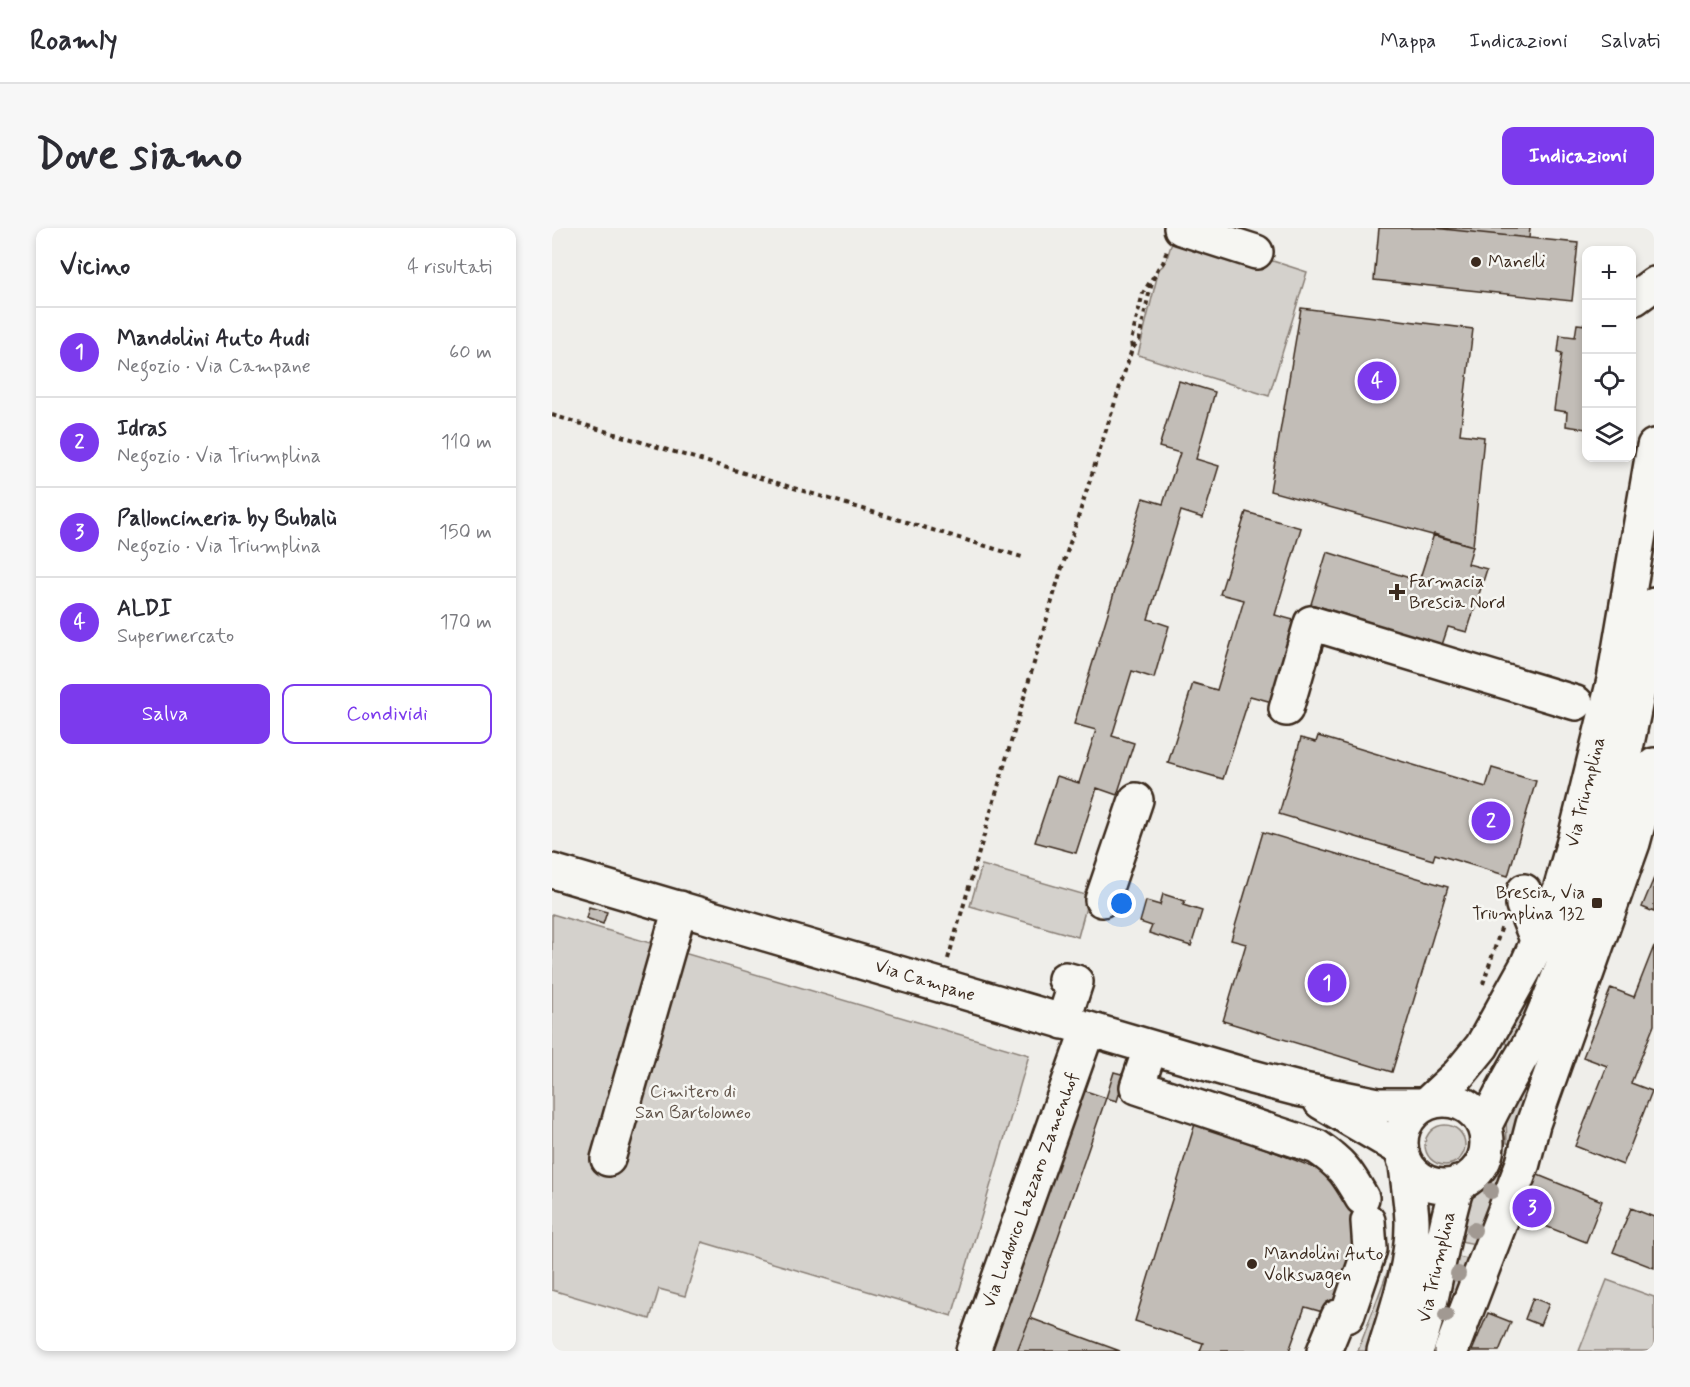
<!DOCTYPE html>
<html lang="it">
<meta charset="utf-8">
<style>
body{margin:0;font-family:Mynerve,sans-serif;background:#f7f7f7;color:#2b2b33}
.controls{position:absolute;right:18px;top:18px;display:grid;overflow:hidden;border-radius:12px;box-shadow:0 3px 9px #0003}
.controls button{width:54px;height:54px;display:grid;place-items:center;padding:0;border:0;border-bottom:2px solid #e1e1e2;background:#fff;color:#2b2b33;font:30px sans-serif}
.you{position:absolute;left:570px;top:676px;width:21px;height:21px;margin:-15px;border:4px solid #fff;border-radius:50%;background:#1a73e8;box-shadow:0 0 0 9px #1a73e833}
.badge{display:grid;place-items:center;width:39px;height:39px;border-radius:50%;background:#7c3aed;color:#fff;font-size:20px;font-weight:700}
.pin{position:absolute;translate:-50% -50%;border:3px solid #fff;box-shadow:0 2px 6px #0006}
.list{margin:0;padding:0;list-style:none}
h2{display:flex;justify-content:space-between;align-items:center;height:78px;margin:0;padding:0 24px;font-size:26px}
h2 small{font-size:20px;font-weight:400;color:#7c7c81}
.list li{display:grid;grid-template-columns:39px 1fr auto;gap:18px;align-items:center;box-sizing:border-box;height:90px;padding:0 24px;border-top:2px solid #e1e1e2}
.list b{display:block;font-size:22px;white-space:nowrap}
.list p{margin:0;font-size:20px;white-space:nowrap;color:#7c7c81}
.list em{font-size:20px;font-style:normal;color:#7c7c81}
.actions{display:flex;gap:12px;padding:18px 24px}
.actions a{flex:1;padding:14px 0;border:2px solid #7c3aed;border-radius:12px;text-align:center;font-size:21px;color:#7c3aed}
.actions .main{background:#7c3aed;color:#fff}
.icon{flex:none;width:33px;height:33px;fill:none;stroke:currentColor;stroke-width:2;stroke-linecap:round;stroke-linejoin:round}
.map{position:relative;flex:none;width:1102px;height:1123px;overflow:hidden;border-radius:12px}
header{display:flex;align-items:center;gap:36px;box-sizing:border-box;height:84px;padding:0 30px;background:#fff;border-bottom:2px solid #e1e1e2}
header strong{font-size:28px}
nav{display:flex;gap:33px;margin-inline-start:auto;font-size:21px}
.intro{display:flex;align-items:center;justify-content:space-between;box-sizing:border-box;height:144px;padding:0 36px}
h1{margin:0;font-size:42px}
.button{padding:15px 27px;border-radius:12px;background:#7c3aed;color:#fff;font-size:21px;font-weight:700}
main{display:flex;gap:36px;padding:0 36px}
aside{flex:1;background:#fff;border-radius:12px;box-shadow:0 3px 9px #0003}
.map>svg:first-child{display:block}
.green{fill:#d4d1cc;stroke:#887e75;stroke-width:1.5}
.building{fill:#c2bdb7;stroke:#3b2a1e;stroke-width:1.5}
.lines{fill:none;stroke-linecap:round;stroke-linejoin:round}
.minor-casing{stroke:#3b2a1e;stroke-width:38}
.major-casing{stroke:#3b2a1e;stroke-width:38}
.path{stroke:#3b2a1e;stroke-width:4;stroke-dasharray:4.5 4.5;stroke-linecap:butt}
.minor{stroke:#f6f6f2;stroke-width:33}
.major{stroke:#f6f6f2;stroke-width:33}
.tree{fill:#a19992}
.poi-dot{fill:#3b2a1e;stroke:#f6f6f2;stroke-width:2}
.labels{text-anchor:middle;dominant-baseline:central;stroke-width:5;stroke-linejoin:round;paint-order:stroke}
.poi-label{font-size:18px;fill:#3b2a1e;stroke:#f6f6f2;text-anchor:start}
.street-label{font-size:18px;fill:#3b2a1e;stroke:#f6f6f2}
.park-label{font-size:18px;fill:#61544a;stroke:#f6f6f2}
</style>
<header>
<strong>Roamly</strong>
<nav><a>Mappa</a><a>Indicazioni</a><a>Salvati</a></nav>
</header>
<div class="intro"><h1>Dove siamo</h1><a class="button">Indicazioni</a></div>
<main>
<aside>
<h2>Vicino<small>4 risultati</small></h2>
<ul class="list">
<li><span class="badge">1</span><div><b>Mandolini Auto Audi</b><p>Negozio · Via Campane</p></div><em>60 m</em></li>
<li><span class="badge">2</span><div><b>Idras</b><p>Negozio · Via Triumplina</p></div><em>110 m</em></li>
<li><span class="badge">3</span><div><b>Palloncineria by Bubalù</b><p>Negozio · Via Triumplina</p></div><em>150 m</em></li>
<li><span class="badge">4</span><div><b>ALDI</b><p>Supermercato</p></div><em>170 m</em></li>
</ul>
<div class="actions"><a class="main">Salva</a><a>Condividi</a></div>
</aside>
<div class="map">
<svg width="1102" height="1123" viewBox="0 0 1102 1123">
<rect width="100%" height="100%" fill="#efeeea"/>
<filter id="ink" filterUnits="userSpaceOnUse"><feTurbulence type="fractalNoise" baseFrequency=".0167" numOctaves="2"/><feDisplacementMap in="SourceGraphic" scale="12" xChannelSelector="R" yChannelSelector="G"/><feConvolveMatrix kernelMatrix="1 2 1 2 8 2 1 2 1" color-interpolation-filters="sRGB"/></filter>
<g filter="url(#ink)">
<path class="green" d="M 624,2 L 755,44 L 717,168 L 586,127 L 607,41 L 613,36 Z
M 430,637 L 537,668 L 526,709 L 418,678 Z
M 1017,682 L 962,819 L 948,813 Z
M 0,686 L 477,827 L 400,1088 L 150,1014 L 133,1068 L 107,1061 L 98,1091 L 0,1062 Z
M 972,843 L 988,848 L 961,917 L 955,915 L 954,891 Z
M873 917a20 20 0 1 1 40 0a20 20 0 1 1-40 0Z
M 942,946 L 948,948 L 923,1016 L 903,1012 L 919,972 Z
M 840,1023 L 846,1023 L 819,1123 L 806,1123 L 839,1034 Z
M 901,1028 L 916,1031 L 884,1123 L 877,1123 Z
M 1055,1052 L 1102,1069 L 1102,1123 L 1027,1123 Z"/>
<path class="building" d="M 827,0 L 881,0 L 1026,15 L 1020,73 L 822,52 Z
M 881,0 L 978,0 L 977,10 Z
M 749,80 L 921,101 L 908,206 L 932,209 L 921,318 L 718,263 Z
M 1025,96 L 1034,97 L 1034,201 L 1014,198 L 1015,184 L 1002,182 L 1010,125 L 1006,124 L 1008,107 L 1023,109 Z
M 627,153 L 663,164 L 644,231 L 667,238 L 651,290 L 629,283 L 596,391 L 617,398 L 602,450 L 580,443 L 560,508 L 582,515 L 565,567 L 545,560 L 524,625 L 483,614 L 505,548 L 527,555 L 544,502 L 522,496 L 591,270 L 611,276 L 628,225 L 607,219 Z
M 694,284 L 749,300 L 723,387 L 745,393 L 720,474 L 698,468 L 671,551 L 616,535 L 641,455 L 665,462 L 692,372 L 668,366 Z
M 882,306 L 921,318 L 916,336 L 935,341 L 915,404 L 896,399 L 890,417 L 759,376 L 775,324 L 867,353 Z
M 766,508 L 934,559 L 940,540 L 984,553 L 956,648 L 883,626 L 881,632 L 727,586 L 749,510 L 764,514 Z
M 711,604 L 896,659 L 840,844 L 671,793 L 694,716 L 679,712 Z
M 1102,650 L 1102,684 L 1090,679 Z
M 611,666 L 633,673 L 631,677 L 650,683 L 639,718 L 597,705 L 600,698 L 588,694 L 594,673 L 608,677 Z
M 37,679 L 55,684 L 51,696 L 34,690 Z
M 1102,718 L 1102,797 L 1079,855 L 1100,863 L 1071,937 L 1023,918 L 1055,838 L 1031,829 L 1059,760 L 1082,769 Z
M 562,844 L 573,847 L 565,873 L 554,870 Z
M 531,862 L 554,870 L 478,1090 L 465,1123 L 439,1123 Z
M 646,886 L 705,905 L 702,916 L 793,952 L 823,976 L 781,1087 L 753,1079 L 737,1123 L 648,1123 L 651,1115 L 583,1093 Z
M 981,945 L 1050,973 L 1034,1014 L 965,987 Z
M 1079,980 L 1102,989 L 1102,1040 L 1061,1024 Z
M 981,1070 L 997,1076 L 988,1097 L 973,1091 Z
M 936,1085 L 959,1094 L 947,1123 L 920,1123 Z
M 478,1090 L 568,1123 L 465,1123 Z"/>
<g class="lines">
<defs>
<path id="minor" d="M 629,0 L 704,24
M 1083,70 L 1102,56
M 734,481 L 759,395 L 1024,475
M 0,643 L 700,849 L 746,861 L 826,877 L 869,877
M 972,663 L 971,677 L 986,714
M 550,672 L 584,572
M 511,794 L 524,754 L 513,751
M 598,821 L 585,859 L 765,919 C 790,936 795,944 810,970
M 769,874 L 849,921
M 56,931 L 128,680
M 421,1123 L 536,801
M 772,1123 L 786,1089 L 795,1088 L 818,1021 L 816,993
M 899,1123 L 971,935 L 981,896 L 1081,615 L 1102,537"/>
<path id="major" d="M849 915a43 43 0 1 1 86 0a43 43 0 1 1-86 0Z
M 877,874 L 907,846 L 930,818 L 975,737 L 1008,662 L 1023,610 L 1062,452 L 1102,218
M 932,899 C 943,877 954,856 966,835 C 973,823 981,811 986,799 C 1045,664 1077,521 1102,377
M 832,1123 C 845,1081 861,1037 860,992 C 859,974 856,955 854,937
M 864,1123 C 884,1069 888,1010 906,955"/>
</defs>
<use href="#minor" class="minor-casing"/>
<use href="#major" class="major-casing"/>
<path class="path" d="M 581,120 L 587,112 C 591,97 599,41 611,35 L 615,22
M 0,187 L 470,329
M 396,731 L 507,349 L 580,121 L 579,113 L 591,65 L 601,49
M 931,756 L 950,698"/>
<use href="#minor" class="minor"/>
<use href="#major" class="major"/>
</g>
<g class="tree">
<circle cx="939" cy="963" r="8"/>
<circle cx="922" cy="1002" r="8"/>
<circle cx="906" cy="1046" r="8"/>
<circle cx="894" cy="1087" r="8"/>
</g>
</g>
<g class="poi-dot">
<circle cx="924" cy="34" r="6"/>
<path d="M842 355h6v6h6v6h-6v6h-6v-6h-6v-6h6z"/>
<rect x="1039" y="669" width="12" height="12" rx="3"/>
<circle cx="700" cy="1036" r="6"/>
</g>
<g class="labels">
<g class="poi-label">
<text x="936" y="34">Manelli</text>
<text x="857" y="354">Farmacia<tspan x="857" dy="21">Brescia Nord</tspan></text>
<text x="1033" y="665" text-anchor="end">Brescia, Via<tspan x="1033" dy="21">Triumplina 132</tspan></text>
<text x="712" y="1026">Mandolini Auto<tspan x="712" dy="21">Volkswagen</tspan></text>
</g>
<g class="street-label">
<text transform="translate(1034 564) rotate(-76)">Via Triumplina</text>
<text transform="translate(373 753) rotate(17)">Via Campane</text>
<text transform="translate(479 962) rotate(-70)">Via Ludovico Lazzaro Zamenhof</text>
<text transform="translate(885 1039) rotate(-77)">Via Triumplina</text>
</g>
<g class="park-label">
<text x="141" y="864">Cimitero di<tspan x="141" dy="21">San Bartolomeo</tspan></text>
</g>
</g>
</svg>
<div class="controls">
<button>+</button>
<button>−</button>
<button><svg class="icon" aria-label="locate" viewBox="0 0 24 24"><circle cx="12" cy="12" r="6"/><path d="M12 2v4M12 18v4M2 12h4M18 12h4"/></svg></button>
<button><svg class="icon" aria-label="layers" viewBox="0 0 24 24"><path d="M12 4l9 5-9 5-9-5zM3 14l9 5 9-5"/></svg></button>
</div>
<div class="you"></div>
<div class="pin badge" style="left:775px;top:755px">1</div>
<div class="pin badge" style="left:939px;top:593px">2</div>
<div class="pin badge" style="left:980px;top:980px">3</div>
<div class="pin badge" style="left:825px;top:153px">4</div>
</div>
</main>
